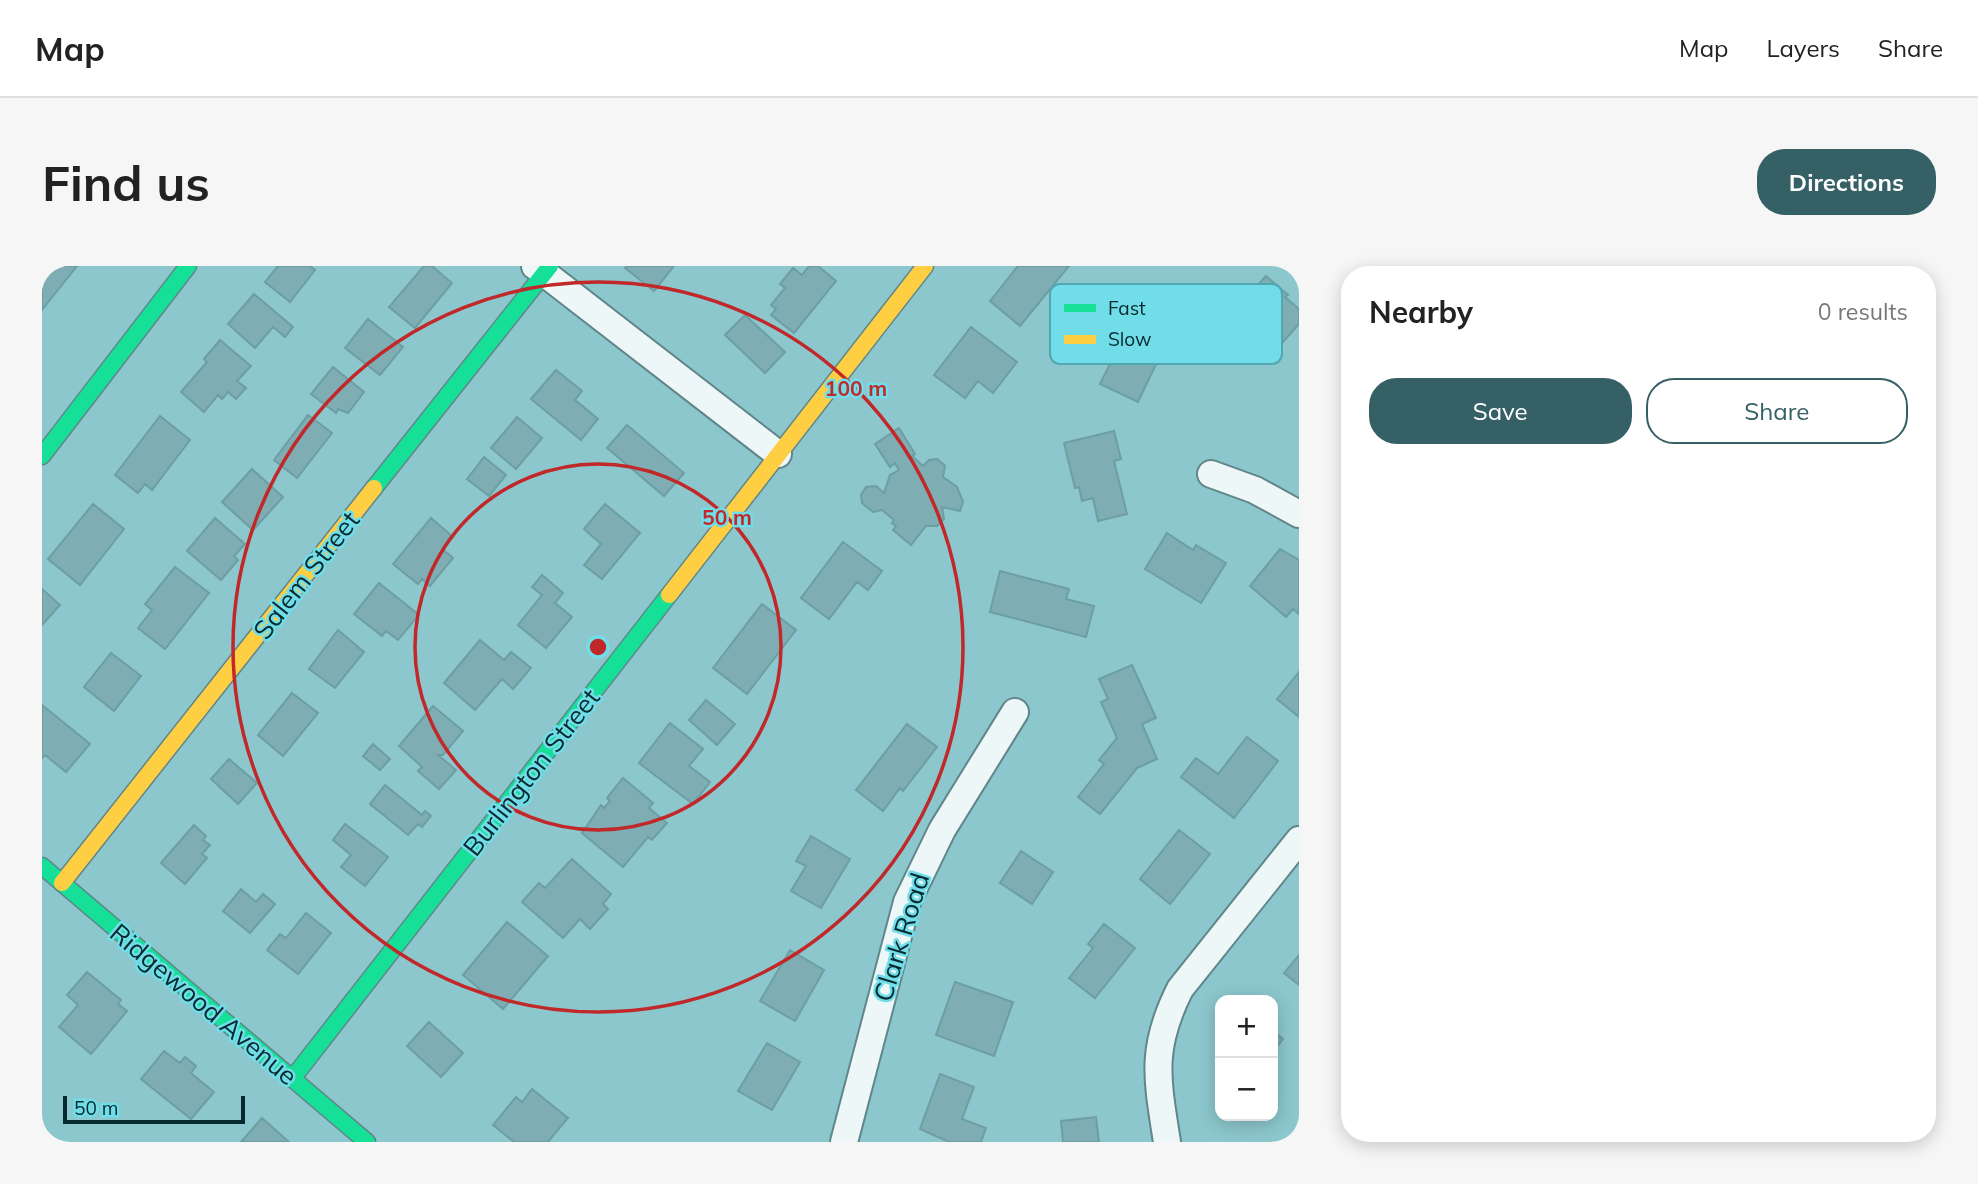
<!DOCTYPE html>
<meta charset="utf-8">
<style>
body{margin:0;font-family:Mulish,sans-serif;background:#f6f6f6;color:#222}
.controls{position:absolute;right:21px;bottom:21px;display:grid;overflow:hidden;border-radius:14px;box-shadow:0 4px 18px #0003}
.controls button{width:63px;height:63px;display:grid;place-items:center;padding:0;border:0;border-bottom:2px solid #e0e0e0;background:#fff;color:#222;font:35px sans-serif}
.scale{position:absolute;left:21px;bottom:18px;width:182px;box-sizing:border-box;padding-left:7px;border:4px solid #062a2e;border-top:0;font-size:19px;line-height:24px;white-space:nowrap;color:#062a2e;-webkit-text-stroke:5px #71dde8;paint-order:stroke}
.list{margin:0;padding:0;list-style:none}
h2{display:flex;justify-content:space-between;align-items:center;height:91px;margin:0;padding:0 28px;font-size:30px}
h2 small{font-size:23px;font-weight:400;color:#767676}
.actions{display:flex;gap:14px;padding:21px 28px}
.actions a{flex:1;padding:16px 0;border:2px solid #356166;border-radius:28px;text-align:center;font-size:24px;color:#356166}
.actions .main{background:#356166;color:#fff}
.map{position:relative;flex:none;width:1257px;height:876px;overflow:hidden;border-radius:28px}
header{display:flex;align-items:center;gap:42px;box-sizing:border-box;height:98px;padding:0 35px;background:#fff;border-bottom:2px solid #e0e0e0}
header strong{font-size:33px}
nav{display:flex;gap:38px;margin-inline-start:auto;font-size:24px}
.intro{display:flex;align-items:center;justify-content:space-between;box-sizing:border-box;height:168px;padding:0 42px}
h1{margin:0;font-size:49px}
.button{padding:18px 32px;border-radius:28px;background:#356166;color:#fff;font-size:24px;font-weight:700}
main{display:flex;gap:42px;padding:0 42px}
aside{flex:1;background:#fff;border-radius:28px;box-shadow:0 4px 18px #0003}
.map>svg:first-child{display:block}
.building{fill:#7eaeb3;stroke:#6d9ea3;stroke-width:2}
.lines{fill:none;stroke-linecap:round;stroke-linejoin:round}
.street-casing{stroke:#60868a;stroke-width:30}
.fast-casing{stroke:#60868a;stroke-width:19}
.slow-casing{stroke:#60868a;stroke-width:19}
.street{stroke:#eef7f8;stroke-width:26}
.fast{stroke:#16e098;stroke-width:16}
.slow{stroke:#ffcf43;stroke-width:16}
.ring{fill:none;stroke:#c12829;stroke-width:3.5}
.labels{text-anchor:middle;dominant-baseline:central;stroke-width:5;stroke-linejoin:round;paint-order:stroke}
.street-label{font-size:26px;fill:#062a2e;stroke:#71dde8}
.key{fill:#71dde8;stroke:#51a7b0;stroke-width:2}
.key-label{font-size:19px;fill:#062a2e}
.centre{fill:#c12829;stroke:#71dde8;stroke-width:3.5}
.ring-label{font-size:21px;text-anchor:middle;font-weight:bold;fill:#c12829;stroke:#71dde8;stroke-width:5;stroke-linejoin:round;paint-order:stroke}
</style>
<header>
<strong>Map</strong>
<nav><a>Map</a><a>Layers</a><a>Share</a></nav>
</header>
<div class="intro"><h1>Find us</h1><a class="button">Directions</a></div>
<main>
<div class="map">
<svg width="1257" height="876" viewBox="0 0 1257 876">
<rect width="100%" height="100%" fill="#8cc7cd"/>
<path class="building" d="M 0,0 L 35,0 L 0,44 Z
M 236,0 L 268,0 L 273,4 L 248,36 L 223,16 Z
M 382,0 L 390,0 L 410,17 L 373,62 L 347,41 Z
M 585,0 L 632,0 L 612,25 L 583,2 Z
M 767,0 L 776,0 L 794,15 L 752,67 L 729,49 L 734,43 L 729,39 L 743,22 L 738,18 L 751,2 L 760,9 Z
M 976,0 L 1027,0 L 978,60 L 948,35 Z
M 1224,10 L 1246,29 L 1243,31 L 1257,43 L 1257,58 L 1241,76 L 1198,39 Z
M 212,28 L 251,61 L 243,71 L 231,61 L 213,82 L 186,58 Z
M 703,49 L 743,86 L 723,107 L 683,69 Z
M 326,53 L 361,81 L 338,109 L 303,82 Z
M 1089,55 L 1126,73 L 1096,136 L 1058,118 Z
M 929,61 L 975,96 L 951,127 L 936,115 L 923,132 L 892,109 Z
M 178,74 L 209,100 L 195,115 L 204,122 L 194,133 L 186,126 L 180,133 L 176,129 L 162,146 L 139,126 L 165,96 L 162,93 Z
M 291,101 L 322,126 L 306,147 L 296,143 L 294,147 L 269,128 Z
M 514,104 L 540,125 L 533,134 L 556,153 L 539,174 L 489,133 Z
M 266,149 L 290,167 L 255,212 L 232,194 Z
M 118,150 L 148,174 L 110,224 L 103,218 L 96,227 L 73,209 Z
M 475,151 L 500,172 L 474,203 L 449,182 Z
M 585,159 L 642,207 L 622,230 L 565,182 Z
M 857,162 L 873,188 L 870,190 L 881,200 L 887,194 L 895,193 L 903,200 L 901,211 L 915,221 L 921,236 L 918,245 L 900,241 L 902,253 L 895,260 L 884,260 L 869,279 L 851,264 L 854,260 L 850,257 L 852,254 L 840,244 L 831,246 L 820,237 L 819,229 L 824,221 L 834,220 L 842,227 L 848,209 L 857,204 L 853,197 L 848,201 L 833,178 Z
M 1072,165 L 1079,193 L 1072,195 L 1085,248 L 1056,255 L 1051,232 L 1040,235 L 1037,221 L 1033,222 L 1022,177 Z
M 442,191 L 464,209 L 447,230 L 425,213 Z
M 210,203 L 241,231 L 211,264 L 180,236 Z
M 51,238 L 82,263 L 38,319 L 6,293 Z
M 563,238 L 598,267 L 560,313 L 542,299 L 559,278 L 542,263 Z
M 173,252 L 203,278 L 192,290 L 196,294 L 179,314 L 145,285 Z
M 389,252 L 411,271 L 400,283 L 411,292 L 388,320 L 380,313 L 376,318 L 351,298 Z
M 1125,267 L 1151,284 L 1154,279 L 1184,297 L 1159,337 L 1103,303 Z
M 801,276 L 840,305 L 826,324 L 815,316 L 787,353 L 759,332 Z
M 1238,283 L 1257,294 L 1257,348 L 1251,343 L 1244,351 L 1208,320 Z
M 133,301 L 167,327 L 123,383 L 96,362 L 110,344 L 103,338 Z
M 958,305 L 1027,323 L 1024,333 L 1052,340 L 1044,371 L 948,346 Z
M 500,309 L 521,327 L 513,337 L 530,351 L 504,382 L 476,359 L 500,329 L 490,321 Z
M 337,317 L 377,349 L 356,374 L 344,365 L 340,370 L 312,348 Z
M 0,323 L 18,339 L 0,359 Z
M 720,338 L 754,364 L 705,428 L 671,402 Z
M 296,364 L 322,386 L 293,422 L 267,403 Z
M 438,374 L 462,394 L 469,386 L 489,402 L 471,423 L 460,413 L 433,444 L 402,417 Z
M 69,387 L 99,410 L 72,445 L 42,421 Z
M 1090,399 L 1114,452 L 1100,458 L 1115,493 L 1095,502 L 1058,548 L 1036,531 L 1062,498 L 1057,494 L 1075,472 L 1059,436 L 1066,433 L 1057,413 Z
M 1257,406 L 1257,451 L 1235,433 Z
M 250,427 L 276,447 L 241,490 L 216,469 Z
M 664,434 L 693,458 L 675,479 L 647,454 Z
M 0,439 L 48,478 L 24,506 L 3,489 L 0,492 Z
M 391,440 L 421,465 L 401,489 L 396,489 L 414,504 L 397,523 L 376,505 L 380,501 L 357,480 Z
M 628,457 L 661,483 L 647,500 L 668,516 L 651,538 L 597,497 Z
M 865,458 L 895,481 L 861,525 L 858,522 L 841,545 L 814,524 Z
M 1205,471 L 1236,495 L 1192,552 L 1139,511 L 1154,492 L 1176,508 Z
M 331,478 L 348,493 L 338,504 L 321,490 Z
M 187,493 L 215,517 L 196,538 L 169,513 Z
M 581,512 L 611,537 L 607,542 L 625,557 L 610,574 L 606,571 L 581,601 L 540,567 L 559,539 L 562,542 L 568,535 L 565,532 Z
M 343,519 L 380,549 L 383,545 L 389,550 L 380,561 L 376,558 L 366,569 L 328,538 Z
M 303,558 L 346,591 L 323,620 L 299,601 L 309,589 L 291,574 Z
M 152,559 L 164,570 L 161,574 L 168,579 L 160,588 L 165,592 L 143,618 L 119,597 Z
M 1137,564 L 1168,588 L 1128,638 L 1098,613 Z
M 769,570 L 808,593 L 779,642 L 749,625 L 764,600 L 754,595 Z
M 979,585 L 1011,606 L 990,638 L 958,617 Z
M 530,593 L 569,628 L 561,638 L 566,643 L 548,663 L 538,653 L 521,672 L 480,636 L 497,617 L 503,622 Z
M 199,623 L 214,636 L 221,628 L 233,638 L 208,667 L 181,645 Z
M 264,647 L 289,667 L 256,708 L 225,684 L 238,668 L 244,672 Z
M 465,656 L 506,690 L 461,743 L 421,709 Z
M 1062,658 L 1093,682 L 1053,732 L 1027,712 L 1051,682 L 1046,678 Z
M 748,684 L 782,704 L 753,755 L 718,735 Z
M 1257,689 L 1257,719 L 1242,707 Z
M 45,706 L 79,734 L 76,738 L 85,745 L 49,788 L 17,761 L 36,739 L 25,729 Z
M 913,716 L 971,736 L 952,790 L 894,769 Z
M 387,756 L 421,787 L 399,811 L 365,780 Z
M 1231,765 L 1241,773 L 1231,786 Z
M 725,777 L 758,796 L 730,844 L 696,825 Z
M 122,785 L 138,797 L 143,791 L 154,800 L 149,807 L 172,826 L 149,853 L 99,813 Z
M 898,808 L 932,821 L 920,853 L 944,862 L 939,876 L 907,876 L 878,863 Z
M 490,823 L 526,852 L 506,876 L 472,876 L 451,859 L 474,831 L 480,836 Z
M 1054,851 L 1057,876 L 1021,876 L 1019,855 Z
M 220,852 L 247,876 L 199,876 Z"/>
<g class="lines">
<defs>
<path id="street" d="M 493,0 L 736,188
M 1169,208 L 1213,224 L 1257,248
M 802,876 L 865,636 L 900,564 L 973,446
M 1125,876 C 1115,812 1108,783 1138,723 L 1257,574"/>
<path id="fast" d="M 0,190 L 146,0
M 332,222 L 508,0
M 0,600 L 325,876
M 250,813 L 627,329"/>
<path id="slow" d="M 627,329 L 883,0
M 20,617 L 332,222"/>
</defs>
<use href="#street" class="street-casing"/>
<use href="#fast" class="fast-casing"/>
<use href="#slow" class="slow-casing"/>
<use href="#street" class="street"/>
<use href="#fast" class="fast"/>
<use href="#slow" class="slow"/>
</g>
<g class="ring">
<circle cx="556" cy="381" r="183"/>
<circle cx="556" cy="381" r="365"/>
</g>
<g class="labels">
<g class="street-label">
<text transform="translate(264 309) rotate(-52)">Salem Street</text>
<text transform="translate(489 506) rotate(-52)">Burlington Street</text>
<text transform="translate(859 671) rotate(-73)">Clark Road</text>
<text transform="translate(162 738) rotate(40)">Ridgewood Avenue</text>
</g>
</g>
<rect x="1008" y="18" width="232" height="80" rx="10" class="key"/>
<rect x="1022" y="38" width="32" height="8" fill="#16e098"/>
<rect x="1022" y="69" width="32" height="9" fill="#ffcf43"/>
<g class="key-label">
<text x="1066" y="49">Fast</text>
<text x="1066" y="80">Slow</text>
</g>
<circle cx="556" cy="381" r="10" class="centre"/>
<g class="ring-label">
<text x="814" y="130">100 m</text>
<text x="685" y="259">50 m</text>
</g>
</svg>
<div class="controls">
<button>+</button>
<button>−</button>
</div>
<div class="scale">50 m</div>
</div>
<aside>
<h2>Nearby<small>0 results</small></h2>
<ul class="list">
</ul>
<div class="actions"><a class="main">Save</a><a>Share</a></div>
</aside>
</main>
